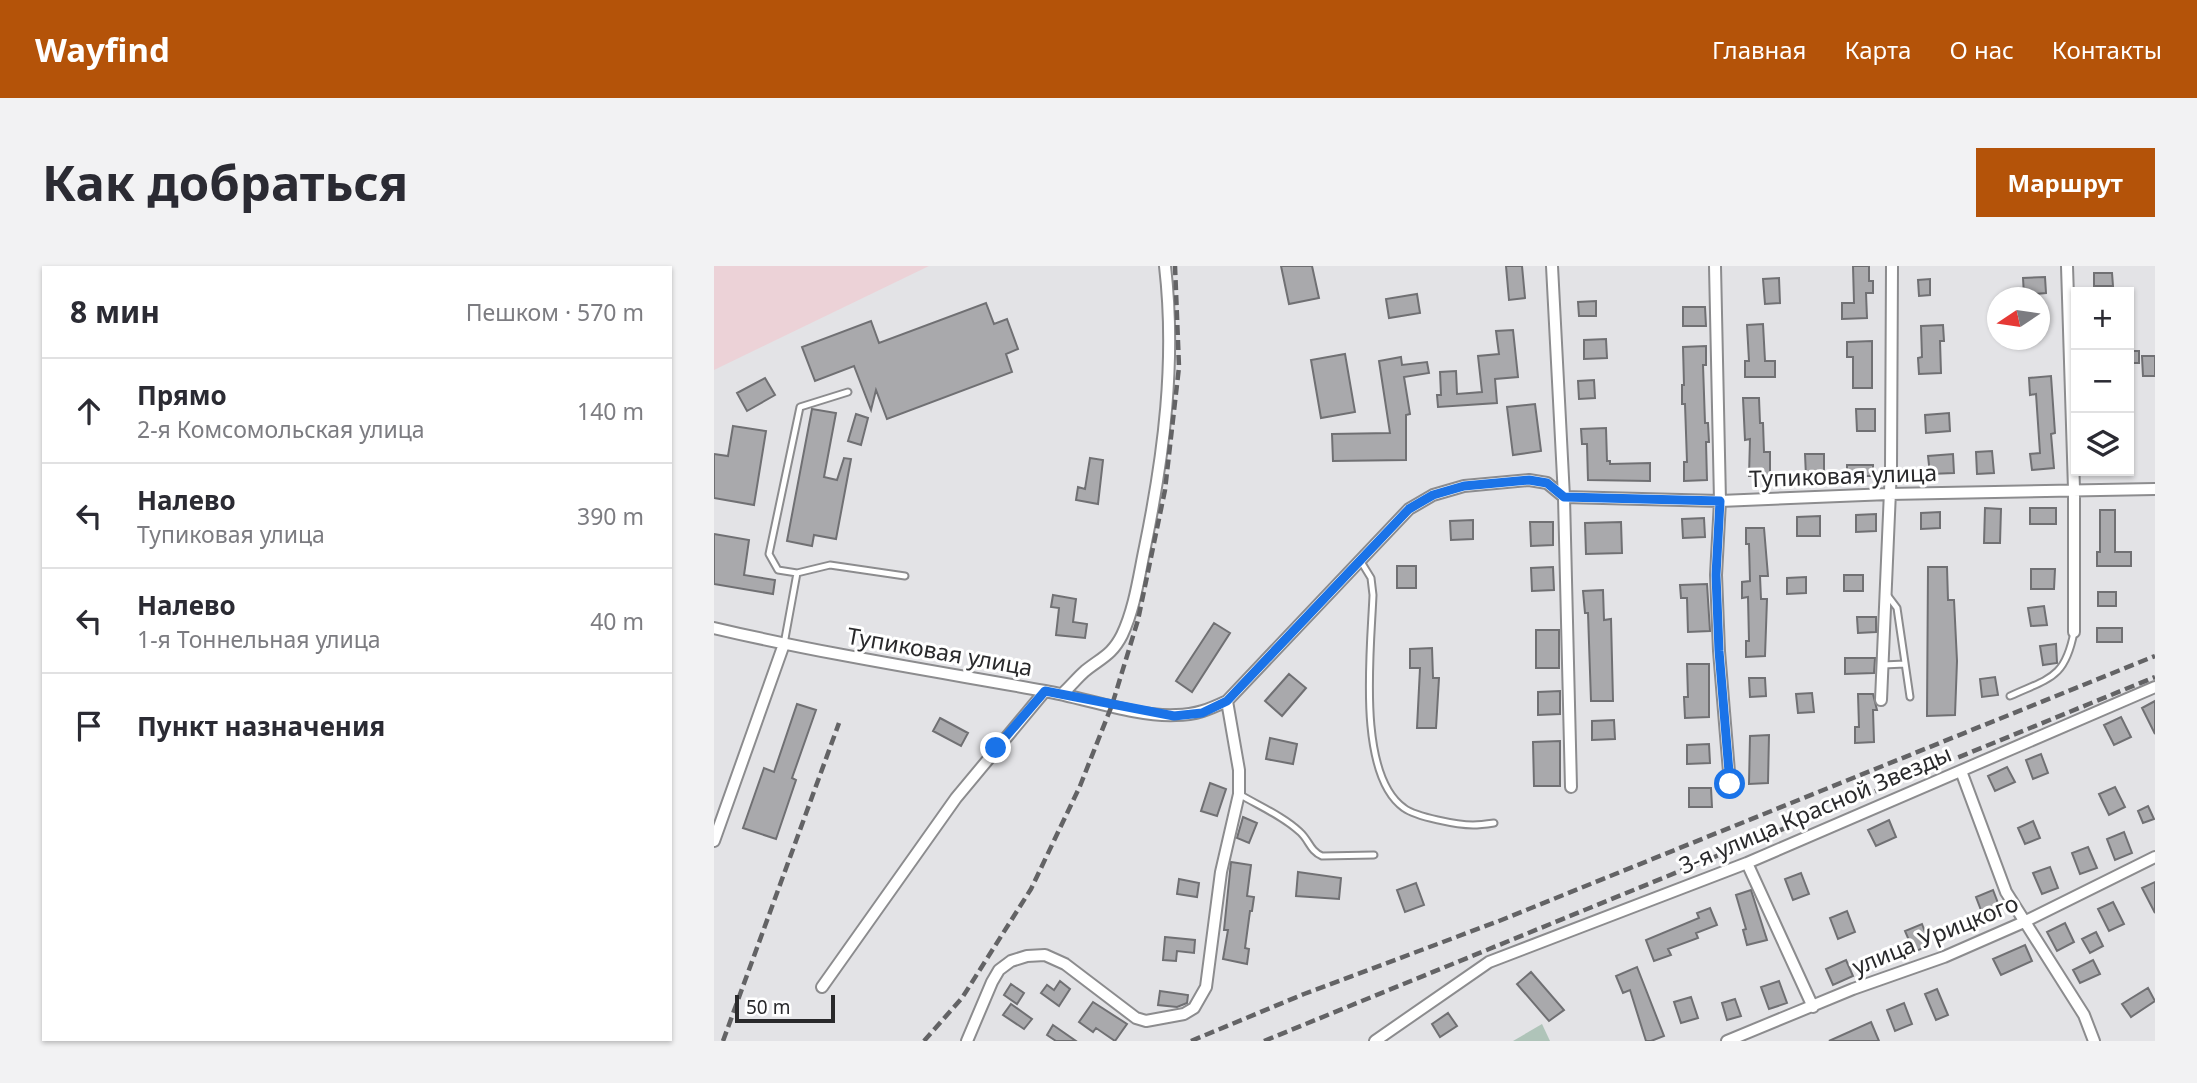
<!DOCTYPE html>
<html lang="ru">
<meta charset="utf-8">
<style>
body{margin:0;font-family:"Noto Sans",sans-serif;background:#f2f2f3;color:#2b2b33}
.controls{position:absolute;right:21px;top:21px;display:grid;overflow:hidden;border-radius:0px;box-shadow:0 2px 5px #0004}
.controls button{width:63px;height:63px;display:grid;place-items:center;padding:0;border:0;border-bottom:2px solid #e1e1e2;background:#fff;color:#2b2b33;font:35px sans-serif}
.compass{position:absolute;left:1273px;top:21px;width:63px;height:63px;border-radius:50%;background:#fff;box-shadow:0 2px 5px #0004;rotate:257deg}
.scale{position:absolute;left:21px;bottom:18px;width:100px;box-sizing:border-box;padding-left:7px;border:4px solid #29292b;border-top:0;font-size:19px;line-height:24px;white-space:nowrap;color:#29292b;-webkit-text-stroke:5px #fff;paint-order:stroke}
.stop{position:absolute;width:21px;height:21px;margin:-16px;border:5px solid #1a73e8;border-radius:50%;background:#fff}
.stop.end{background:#1a73e8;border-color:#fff;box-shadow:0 2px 7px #0008}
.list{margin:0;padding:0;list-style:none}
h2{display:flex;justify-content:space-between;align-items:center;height:91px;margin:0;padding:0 28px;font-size:30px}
h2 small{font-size:23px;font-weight:400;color:#7c7c81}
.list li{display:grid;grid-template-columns:46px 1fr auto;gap:21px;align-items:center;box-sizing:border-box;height:105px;padding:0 28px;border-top:2px solid #e1e1e2}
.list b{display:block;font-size:26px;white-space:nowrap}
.list p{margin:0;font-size:23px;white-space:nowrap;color:#7c7c81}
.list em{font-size:23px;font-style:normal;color:#7c7c81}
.icon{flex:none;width:38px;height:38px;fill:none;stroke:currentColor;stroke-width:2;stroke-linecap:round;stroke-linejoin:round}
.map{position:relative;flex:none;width:1441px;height:775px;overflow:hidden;border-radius:0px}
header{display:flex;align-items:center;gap:42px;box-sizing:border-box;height:98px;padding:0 35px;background:#b45309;color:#fff}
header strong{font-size:33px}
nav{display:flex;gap:38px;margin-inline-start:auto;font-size:24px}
.intro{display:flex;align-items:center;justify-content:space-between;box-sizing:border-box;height:168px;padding:0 42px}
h1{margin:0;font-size:49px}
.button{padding:18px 32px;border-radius:0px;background:#b45309;color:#fff;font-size:24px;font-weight:700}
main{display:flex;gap:42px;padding:0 42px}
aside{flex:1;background:#fff;border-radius:0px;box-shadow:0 2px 5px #0004}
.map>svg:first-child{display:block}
.industrial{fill:#ecd2d7}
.green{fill:#afc4b9}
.building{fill:#a9a9ac;stroke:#707073;stroke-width:2}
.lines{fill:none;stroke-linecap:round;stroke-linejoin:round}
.lane-casing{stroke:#8c8c8e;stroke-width:9}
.street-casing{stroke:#8c8c8e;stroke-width:14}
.lane{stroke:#fff;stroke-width:5}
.street{stroke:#fff;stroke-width:10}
.rail{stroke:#636365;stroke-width:4.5;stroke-dasharray:10 5;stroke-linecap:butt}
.route{stroke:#1a73e8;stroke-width:9}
.labels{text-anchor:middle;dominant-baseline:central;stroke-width:6;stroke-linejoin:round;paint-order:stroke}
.street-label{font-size:23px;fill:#29292b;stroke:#fff}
</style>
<header>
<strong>Wayfind</strong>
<nav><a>Главная</a><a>Карта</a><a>О нас</a><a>Контакты</a></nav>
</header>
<div class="intro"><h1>Как добраться</h1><a class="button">Маршрут</a></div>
<main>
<aside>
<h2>8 мин<small>Пешком · 570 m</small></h2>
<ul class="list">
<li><svg class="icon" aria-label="ahead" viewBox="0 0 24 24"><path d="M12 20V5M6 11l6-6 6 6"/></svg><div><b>Прямо</b><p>2-я Комсомольская улица</p></div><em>140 m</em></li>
<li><svg class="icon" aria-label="left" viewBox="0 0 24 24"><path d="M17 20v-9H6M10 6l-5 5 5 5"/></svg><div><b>Налево</b><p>Тупиковая улица</p></div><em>390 m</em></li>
<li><svg class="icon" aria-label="left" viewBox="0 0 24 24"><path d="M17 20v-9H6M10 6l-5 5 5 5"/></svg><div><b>Налево</b><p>1-я Тоннельная улица</p></div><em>40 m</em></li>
<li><svg class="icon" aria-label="arrive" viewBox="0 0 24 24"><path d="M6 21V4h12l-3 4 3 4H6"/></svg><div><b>Пункт назначения</b></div></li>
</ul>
</aside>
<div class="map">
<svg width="1441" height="775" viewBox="0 0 1441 775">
<rect width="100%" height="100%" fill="#e3e3e6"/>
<path class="industrial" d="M 0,0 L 215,0 L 0,104 Z"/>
<path class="green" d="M 828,758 L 836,775 L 799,775 Z"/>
<path class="building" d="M 567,0 L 598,0 L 605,32 L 575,38 Z
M 792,0 L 808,0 L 811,32 L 795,34 Z
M 1139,0 L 1155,0 L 1155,15 L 1159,15 L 1159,27 L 1152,27 L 1153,52 L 1128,53 L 1128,37 L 1140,37 Z
M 1380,7 L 1398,7 L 1399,20 L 1380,20 Z
M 1331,11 L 1332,27 L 1310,29 L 1309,12 Z
M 1065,12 L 1066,37 L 1051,38 L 1049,13 Z
M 1216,13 L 1216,29 L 1205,30 L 1204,14 Z
M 703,28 L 706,47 L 675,52 L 672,33 Z
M 882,35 L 882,50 L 865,50 L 864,36 Z
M 272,37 L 280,58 L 293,53 L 304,83 L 292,88 L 298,106 L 173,153 L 162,124 L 157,144 L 140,100 L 101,115 L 88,81 L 157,55 L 165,77 Z
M 969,41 L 991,41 L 992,60 L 969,60 Z
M 1049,58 L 1051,95 L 1061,95 L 1061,111 L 1031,111 L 1031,95 L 1035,95 L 1033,59 Z
M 1229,59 L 1230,75 L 1226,75 L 1227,107 L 1205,108 L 1204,92 L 1208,91 L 1207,60 Z
M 799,64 L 804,111 L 781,113 L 783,137 L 724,141 L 723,129 L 727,129 L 726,106 L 742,105 L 743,128 L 768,126 L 764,90 L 785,88 L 782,65 Z
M 892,73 L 893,92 L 870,93 L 870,74 Z
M 1158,75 L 1158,122 L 1139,122 L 1139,91 L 1133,91 L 1133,76 Z
M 992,80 L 992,99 L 989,99 L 991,157 L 994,157 L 995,176 L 992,176 L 993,214 L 970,215 L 970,196 L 973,196 L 971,138 L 968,138 L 968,119 L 970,119 L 969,81 Z
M 1415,85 L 1425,85 L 1425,97 L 1415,97 Z
M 631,88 L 641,146 L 607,152 L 597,94 Z
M 1428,90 L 1441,90 L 1441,110 L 1429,110 Z
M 687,91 L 688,99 L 713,96 L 715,107 L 690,111 L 696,148 L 692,149 L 692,194 L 619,195 L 618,168 L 676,167 L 665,95 Z
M 1337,110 L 1341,167 L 1337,168 L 1340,202 L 1318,204 L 1316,188 L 1326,187 L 1322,128 L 1316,129 L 1315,112 Z
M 51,112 L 61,129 L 33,145 L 23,127 Z
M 880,114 L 881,132 L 865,133 L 864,115 Z
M 1029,132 L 1045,132 L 1046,157 L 1049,157 L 1050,186 L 1056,186 L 1056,210 L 1035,210 L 1036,173 L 1031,174 Z
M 821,138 L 827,185 L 799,189 L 793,141 Z
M 98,143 L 122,147 L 110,211 L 123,214 L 130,192 L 137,193 L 122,273 L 100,269 L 98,280 L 73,275 Z
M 1142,143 L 1161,143 L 1161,165 L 1143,165 Z
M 1235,147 L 1236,165 L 1212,167 L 1211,149 Z
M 142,148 L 154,152 L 147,179 L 134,175 Z
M 19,160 L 52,165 L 40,239 L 0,232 L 0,188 L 14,190 Z
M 892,162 L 893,195 L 896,195 L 896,198 L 936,197 L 936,215 L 874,214 L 873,178 L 868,178 L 867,163 Z
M 1278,185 L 1280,207 L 1263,208 L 1262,186 Z
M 1091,188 L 1110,188 L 1110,210 L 1092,210 Z
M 1239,188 L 1240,207 L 1216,208 L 1214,190 Z
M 376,192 L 389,194 L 384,238 L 362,234 L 364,221 L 371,223 Z
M 1133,199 L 1159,199 L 1159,210 L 1133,210 Z
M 1271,242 L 1287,243 L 1286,277 L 1270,277 Z
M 1316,242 L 1342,242 L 1342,258 L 1316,258 Z
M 1386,244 L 1401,244 L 1401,286 L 1417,286 L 1417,300 L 1383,300 L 1383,286 L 1386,286 Z
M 1226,246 L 1226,262 L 1207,263 L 1207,247 Z
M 1162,248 L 1162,265 L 1142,266 L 1142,249 Z
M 1106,250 L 1106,270 L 1083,270 L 1083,251 Z
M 990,252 L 991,271 L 969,272 L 968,253 Z
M 759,254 L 759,273 L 737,274 L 736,255 Z
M 816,256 L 839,256 L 839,279 L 817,280 Z
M 907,256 L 908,287 L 872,288 L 871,257 Z
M 1032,262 L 1050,262 L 1054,310 L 1046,310 L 1047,333 L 1053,333 L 1051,390 L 1032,391 L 1032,375 L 1035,375 L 1034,331 L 1028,332 L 1028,316 L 1036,315 L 1035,278 L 1032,278 Z
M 0,268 L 35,274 L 30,309 L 61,314 L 59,328 L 0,318 Z
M 683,300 L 702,300 L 702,322 L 683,322 Z
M 839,301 L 840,324 L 818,325 L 817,302 Z
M 1214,301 L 1233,301 L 1234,334 L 1240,334 L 1243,395 L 1241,449 L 1213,450 Z
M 1317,303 L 1341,303 L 1340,323 L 1317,323 Z
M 1130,309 L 1149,309 L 1149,325 L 1130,325 Z
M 1092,311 L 1092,327 L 1073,328 L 1073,312 Z
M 993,318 L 996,365 L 974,366 L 973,332 L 967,332 L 966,319 Z
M 889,324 L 890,354 L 897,353 L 899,435 L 877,435 L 874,347 L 871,347 L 869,325 Z
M 1384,326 L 1402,326 L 1402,340 L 1384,340 Z
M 339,329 L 362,333 L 359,356 L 373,358 L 371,372 L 342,369 L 345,342 L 337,341 Z
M 1330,340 L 1333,359 L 1317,360 L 1314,342 Z
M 1143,351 L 1162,351 L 1162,366 L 1144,367 Z
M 500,357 L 516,367 L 478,426 L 462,415 Z
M 1383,362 L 1408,362 L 1408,376 L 1383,376 Z
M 822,364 L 845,364 L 845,402 L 822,402 Z
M 1342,378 L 1343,397 L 1329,399 L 1326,380 Z
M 718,382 L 719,412 L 725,412 L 722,462 L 703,462 L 706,402 L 696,402 L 696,383 Z
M 1131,392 L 1161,392 L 1160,407 L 1131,408 Z
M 973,398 L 995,398 L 995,451 L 971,452 L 970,431 L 974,431 Z
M 575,408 L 592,422 L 568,450 L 551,435 Z
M 1281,411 L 1284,429 L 1268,431 L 1266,413 Z
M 1035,412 L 1051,412 L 1052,430 L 1036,431 Z
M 846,425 L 846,448 L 824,449 L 824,426 Z
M 1098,427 L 1100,446 L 1084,447 L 1082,428 Z
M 1144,428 L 1159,428 L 1163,444 L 1159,444 L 1160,476 L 1141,477 L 1141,461 L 1145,461 Z
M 1441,435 L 1441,468 L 1428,442 Z
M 83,438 L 102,444 L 78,512 L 82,514 L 62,573 L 29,562 L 50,502 L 60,506 Z
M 1407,451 L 1417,471 L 1400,479 L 1390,459 Z
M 226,452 L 254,467 L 247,480 L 219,465 Z
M 900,454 L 901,473 L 878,474 L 878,455 Z
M 1055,469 L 1054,517 L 1035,518 L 1036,470 Z
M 556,472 L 583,478 L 579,498 L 552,493 Z
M 846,475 L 846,520 L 820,520 L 819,476 Z
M 995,478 L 996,497 L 973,498 L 973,479 Z
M 1327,488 L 1334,507 L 1319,513 L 1312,494 Z
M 1293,501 L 1301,516 L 1281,525 L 1274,510 Z
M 496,517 L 512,523 L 503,550 L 487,545 Z
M 1401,521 L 1411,541 L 1395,549 L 1385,528 Z
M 975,522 L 997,522 L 998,541 L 975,541 Z
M 1434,540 L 1440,553 L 1429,557 L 1424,545 Z
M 529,551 L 543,557 L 535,577 L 523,572 Z
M 1175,554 L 1182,571 L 1162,580 L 1154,564 Z
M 1319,555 L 1326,572 L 1311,578 L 1304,562 Z
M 1410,566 L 1418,587 L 1401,594 L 1393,573 Z
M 1374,581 L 1383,602 L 1366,608 L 1358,587 Z
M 517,596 L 537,599 L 533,630 L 540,631 L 538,645 L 536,645 L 531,682 L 535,683 L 533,698 L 509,693 L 514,664 L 510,664 Z
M 1336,601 L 1344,622 L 1328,628 L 1319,607 Z
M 584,606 L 627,612 L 625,633 L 582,630 Z
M 1087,607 L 1095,628 L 1079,634 L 1071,613 Z
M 465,613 L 485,617 L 483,631 L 463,628 Z
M 1441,616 L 1441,647 L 1428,622 Z
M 702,617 L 710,639 L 691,646 L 683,624 Z
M 1037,624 L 1053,674 L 1033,679 L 1029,664 L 1032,663 L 1022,629 Z
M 1279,624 L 1287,645 L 1270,652 L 1262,631 Z
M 1399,636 L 1410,658 L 1395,665 L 1384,643 Z
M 996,642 L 1003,659 L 982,667 L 984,672 L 954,683 L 957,689 L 940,695 L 932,674 L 985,652 L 983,647 Z
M 1133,645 L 1141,666 L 1124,673 L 1116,652 Z
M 1351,657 L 1360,676 L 1343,685 L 1333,666 Z
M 1208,658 L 1216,679 L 1200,686 L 1191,665 Z
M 1382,666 L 1389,680 L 1376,687 L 1368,673 Z
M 451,671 L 481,674 L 480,687 L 463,685 L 462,695 L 449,694 Z
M 1311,679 L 1318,695 L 1287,709 L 1279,693 Z
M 1132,694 L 1139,710 L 1119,719 L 1112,703 Z
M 1379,694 L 1386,708 L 1366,717 L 1359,704 Z
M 923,701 L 950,770 L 937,775 L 932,775 L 916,724 L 909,727 L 902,710 Z
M 817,706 L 850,744 L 835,755 L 803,718 Z
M 346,715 L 356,723 L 345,740 L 327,727 L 333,719 L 340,724 Z
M 1065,715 L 1073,737 L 1055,743 L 1047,721 Z
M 297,718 L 310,727 L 303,738 L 290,729 Z
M 1434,722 L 1441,735 L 1417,751 L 1408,738 Z
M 1223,723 L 1234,749 L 1222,754 L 1211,728 Z
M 446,725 L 474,729 L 473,737 L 463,741 L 444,739 Z
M 977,731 L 984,752 L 967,757 L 960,736 Z
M 1021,733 L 1027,750 L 1013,754 L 1008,737 Z
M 379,736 L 413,758 L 401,775 L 382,762 L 379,766 L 365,756 Z
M 1190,737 L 1198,758 L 1181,765 L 1173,744 Z
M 297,738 L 318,753 L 310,763 L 289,749 Z
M 734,747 L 743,760 L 726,771 L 718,758 Z
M 1157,756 L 1165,775 L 1115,775 Z
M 339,759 L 362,775 L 342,775 L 333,769 Z"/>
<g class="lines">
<defs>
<path id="lane" d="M 646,294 L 657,312 L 659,329 C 657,382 642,508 690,542 C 702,551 744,559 759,559 C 766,559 773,558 780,557
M 83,307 L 116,299 L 191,310
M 1174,330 L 1183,342 L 1196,431
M 70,378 L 83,307 L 64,304 L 55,288 L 86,141 L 134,126
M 1169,399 L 1191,398
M 1296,430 C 1335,412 1351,413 1360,366
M 525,528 C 545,540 569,550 586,566 C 595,574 596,585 608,590 L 660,589"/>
<path id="street" d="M 838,0 L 850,231 L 857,521
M 1001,0 L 1006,235 L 1002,309 L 1005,385 L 1016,518
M 1353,0 L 1360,223 L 1360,366
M 0,362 C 110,388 220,405 331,425 C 371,432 423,451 462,449 C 482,449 496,443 513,435 L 695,243 L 719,229 L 750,220 L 815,214 L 833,217 L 850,231 L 1006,235 L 1175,228 L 1441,223
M 348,428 C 356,421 363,412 371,405 C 387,392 398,389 408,369 C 421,342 425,309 431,281 C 450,188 462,95 451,0
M 1167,434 L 1177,202 L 1178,0
M 1247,505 L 1292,626 L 1370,749 L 1380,775
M 0,575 L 70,378
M 1033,597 L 1099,741
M 108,721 L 242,532 L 331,425
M 253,775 L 278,716 L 285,704 L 297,695 L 313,690 L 331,689 L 351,698 L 422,752 L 432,755 L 470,748 L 480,742 L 492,721 L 507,606 L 525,528 L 525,504 L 513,435
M 661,775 L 775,696 L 1033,597 L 1441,421
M 1013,775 L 1139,723 L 1230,691 L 1310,656 L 1441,591"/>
</defs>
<use href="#lane" class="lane-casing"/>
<use href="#street" class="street-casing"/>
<use href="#lane" class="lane"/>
<use href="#street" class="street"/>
<path class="rail" d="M 9,775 L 125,457
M 210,775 L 248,732 L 317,623 L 366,520 L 398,439 L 424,354 L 451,224 L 465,101 L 461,0
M 477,775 L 590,728 L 785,655 L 1441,390
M 550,775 L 1441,411"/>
</g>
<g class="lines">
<path class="route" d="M 282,482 L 331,425 L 460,450 L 488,447 L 513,435 L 695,243 L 719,229 L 750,220 L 815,214 L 833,217 L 850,231 L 1006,235 L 1002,309 L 1005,385 L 1016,518"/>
</g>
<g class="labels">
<g class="street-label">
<text transform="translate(1129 209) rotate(-2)">Тупиковая улица</text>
<text transform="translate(226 385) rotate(10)">Тупиковая улица</text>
<text transform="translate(1101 543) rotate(-23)">3-я улица Красной Звезды</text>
<text transform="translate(1221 668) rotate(-22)">улица Урицкого</text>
</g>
</g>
</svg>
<div class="controls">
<button>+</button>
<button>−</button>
<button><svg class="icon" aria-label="layers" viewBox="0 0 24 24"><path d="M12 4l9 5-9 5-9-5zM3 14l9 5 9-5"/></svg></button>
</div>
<svg class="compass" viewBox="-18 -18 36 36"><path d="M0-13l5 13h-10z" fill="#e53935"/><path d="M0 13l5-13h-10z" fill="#7c7c81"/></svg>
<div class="scale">50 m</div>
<div class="stop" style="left:1016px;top:518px"></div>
<div class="stop end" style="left:282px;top:482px"></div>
</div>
</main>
